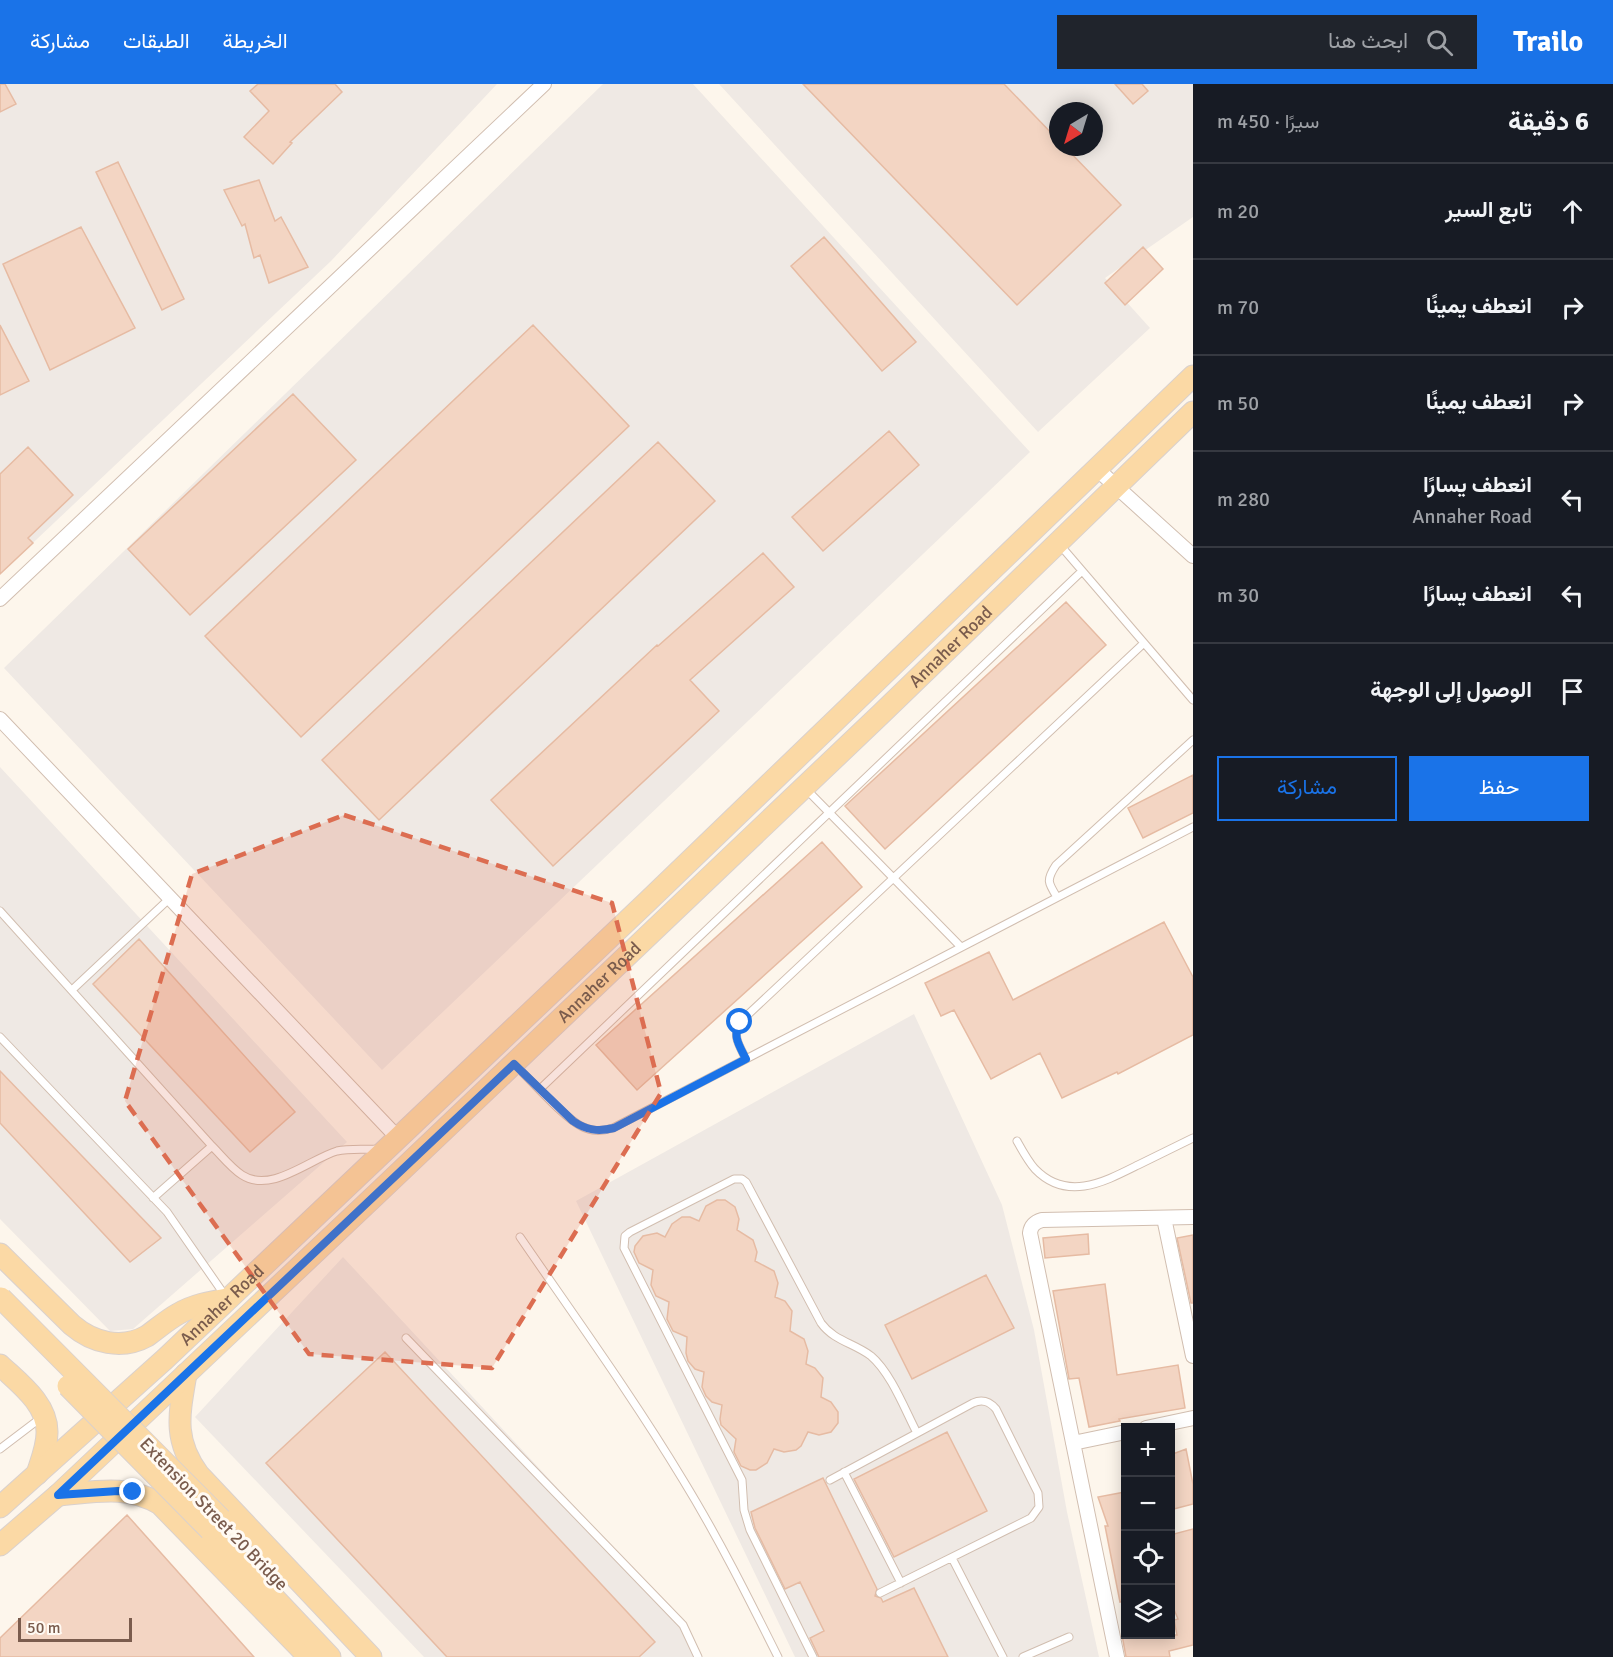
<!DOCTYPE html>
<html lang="ar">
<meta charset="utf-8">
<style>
body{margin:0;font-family:Signika,Vazirmatn,sans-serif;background:#20242c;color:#f1f3f6;direction:rtl}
.controls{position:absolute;right:18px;bottom:18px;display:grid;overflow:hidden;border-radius:0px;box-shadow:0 3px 15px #0003}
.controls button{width:54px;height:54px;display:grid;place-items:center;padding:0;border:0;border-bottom:2px solid #363941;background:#171b24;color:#f1f3f6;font:30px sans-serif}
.compass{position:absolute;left:1049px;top:18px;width:54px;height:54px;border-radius:50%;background:#171b24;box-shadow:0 3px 15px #0003;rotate:218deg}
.scale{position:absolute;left:18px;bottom:15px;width:114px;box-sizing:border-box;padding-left:6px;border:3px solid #7a5c4d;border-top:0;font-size:16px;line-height:21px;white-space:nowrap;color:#7a5c4d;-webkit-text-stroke:4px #fffaf3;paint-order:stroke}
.stop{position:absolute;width:18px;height:18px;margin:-14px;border:4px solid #1a73e8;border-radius:50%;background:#fff}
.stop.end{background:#1a73e8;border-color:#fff;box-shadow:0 2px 6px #0008}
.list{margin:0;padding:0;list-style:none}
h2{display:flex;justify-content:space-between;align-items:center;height:78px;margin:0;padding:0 24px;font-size:26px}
h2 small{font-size:20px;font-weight:400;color:#9ea1a6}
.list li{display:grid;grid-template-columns:39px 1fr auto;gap:18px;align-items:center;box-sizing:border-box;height:96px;padding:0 24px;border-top:2px solid #363941}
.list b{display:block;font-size:22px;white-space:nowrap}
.list p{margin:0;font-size:20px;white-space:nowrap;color:#9ea1a6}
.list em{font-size:20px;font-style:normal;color:#9ea1a6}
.actions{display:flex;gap:12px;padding:18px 24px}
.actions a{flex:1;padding:14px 0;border:2px solid #1a73e8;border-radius:0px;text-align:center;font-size:21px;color:#1a73e8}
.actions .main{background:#1a73e8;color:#fff}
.icon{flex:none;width:33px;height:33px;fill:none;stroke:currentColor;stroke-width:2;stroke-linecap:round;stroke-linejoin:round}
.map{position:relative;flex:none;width:1193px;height:1573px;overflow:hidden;direction:ltr}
header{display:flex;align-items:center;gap:36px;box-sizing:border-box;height:84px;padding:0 30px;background:#1a73e8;color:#fff}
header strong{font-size:28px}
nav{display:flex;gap:33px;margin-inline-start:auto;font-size:21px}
.search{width:420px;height:54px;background:#20242c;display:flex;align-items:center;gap:15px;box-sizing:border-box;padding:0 21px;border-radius:0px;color:#9ea1a6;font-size:22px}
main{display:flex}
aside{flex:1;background:#171b24}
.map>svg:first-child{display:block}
.industrial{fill:#efe9e4;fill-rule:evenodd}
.building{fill:#f3d5c3;stroke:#e6bba3;stroke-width:1.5}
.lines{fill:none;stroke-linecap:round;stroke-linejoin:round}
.lane-casing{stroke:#d1beb0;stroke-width:9}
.street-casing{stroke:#d1beb0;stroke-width:16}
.primary-casing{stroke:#dad1cd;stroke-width:23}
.lane{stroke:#fff;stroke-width:7}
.street{stroke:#fff;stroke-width:14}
.primary{stroke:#fbd9a5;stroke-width:21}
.primary-bridge-casing{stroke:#dad1cd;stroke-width:23;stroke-linecap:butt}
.primary-bridge{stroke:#fbd9a5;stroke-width:21}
.route{stroke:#1a73e8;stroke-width:8}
.marked{fill:#dc6d51;fill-opacity:0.2;stroke:#dc6d51;stroke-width:4.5;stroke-dasharray:12 8;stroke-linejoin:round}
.labels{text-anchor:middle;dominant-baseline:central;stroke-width:6;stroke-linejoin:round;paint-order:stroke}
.street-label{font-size:18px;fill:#7a5c4d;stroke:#fffaf3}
</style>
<header>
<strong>Trailo</strong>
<div class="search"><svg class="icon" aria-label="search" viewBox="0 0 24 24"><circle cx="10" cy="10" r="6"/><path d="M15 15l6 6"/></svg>ابحث هنا</div>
<nav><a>الخريطة</a><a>الطبقات</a><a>مشاركة</a></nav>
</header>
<main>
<aside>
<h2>6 دقيقة<small>سيرًا · 450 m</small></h2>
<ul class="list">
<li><svg class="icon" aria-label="ahead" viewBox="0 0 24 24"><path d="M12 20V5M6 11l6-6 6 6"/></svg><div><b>تابع السير</b></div><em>20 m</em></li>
<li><svg class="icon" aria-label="right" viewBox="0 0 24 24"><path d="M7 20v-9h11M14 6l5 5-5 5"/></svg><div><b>انعطف يمينًا</b></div><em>70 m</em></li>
<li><svg class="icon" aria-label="right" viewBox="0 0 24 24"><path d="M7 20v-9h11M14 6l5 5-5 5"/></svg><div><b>انعطف يمينًا</b></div><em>50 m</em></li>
<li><svg class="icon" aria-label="left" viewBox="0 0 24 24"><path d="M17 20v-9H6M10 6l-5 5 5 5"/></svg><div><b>انعطف يسارًا</b><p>Annaher Road</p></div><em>280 m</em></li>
<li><svg class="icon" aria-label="left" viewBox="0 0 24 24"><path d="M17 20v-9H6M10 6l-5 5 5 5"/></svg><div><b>انعطف يسارًا</b></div><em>30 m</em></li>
<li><svg class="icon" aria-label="arrive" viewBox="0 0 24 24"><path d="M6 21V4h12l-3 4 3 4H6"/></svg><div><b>الوصول إلى الوجهة</b></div></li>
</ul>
<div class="actions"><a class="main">حفظ</a><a>مشاركة</a></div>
</aside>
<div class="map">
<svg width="1193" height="1573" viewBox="0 0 1193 1573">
<rect width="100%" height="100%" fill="#fdf6ec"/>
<path class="industrial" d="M 0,0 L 497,0 L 331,177 L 0,490 Z
M 603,0 L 693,0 L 1030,368 L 382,986 L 4,584 Z
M 719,0 L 1193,0 L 1193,133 L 1105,194 L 1150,244 L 1038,348 ZM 1058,27 L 1094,27 L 1094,63 L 1058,63 Z
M 0,683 L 347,1058 L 133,1245 L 110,1247 L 0,1135 Z
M 914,930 L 1002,1121 L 1034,1246 L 1067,1428 L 1099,1573 L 795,1573 L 576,1117 Z
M 343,1173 L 680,1536 L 701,1573 L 424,1573 L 195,1333 Z"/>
<path class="building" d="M 0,0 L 5,0 L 16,20 L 0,28 Z
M 258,0 L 335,0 L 342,8 L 290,58 L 292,59 L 273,80 L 244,53 L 269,27 L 250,7 Z
M 803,0 L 1004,0 L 1058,56 L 1058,63 L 1065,63 L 1121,121 L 1017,221 Z
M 1115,0 L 1142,0 L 1148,7 L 1133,20 Z
M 118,78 L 184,215 L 162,226 L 96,88 Z
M 259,96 L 275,137 L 281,133 L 308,183 L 269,199 L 260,171 L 254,174 L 245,140 L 242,142 L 224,106 Z
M 81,143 L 135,244 L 50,286 L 3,180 Z
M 824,153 L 916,258 L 882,287 L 791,182 Z
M 1143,163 L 1163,185 L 1125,221 L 1105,199 Z
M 0,241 L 29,297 L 0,311 Z
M 533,241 L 629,342 L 301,653 L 205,552 Z
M 293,310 L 356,376 L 190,531 L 128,465 Z
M 889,347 L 919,381 L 823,467 L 792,433 Z
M 658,358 L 715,417 L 379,736 L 322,676 Z
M 28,363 L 73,411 L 28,454 L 33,459 L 0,490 L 0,390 Z
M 763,469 L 794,503 L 690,596 L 719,627 L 553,782 L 491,716 L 657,561 L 658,562 Z
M 1066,518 L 1106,561 L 885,765 L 845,722 Z
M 1193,691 L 1193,729 L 1143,754 L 1128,724 Z
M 822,758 L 862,803 L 637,1006 L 596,961 Z
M 1164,838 L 1193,893 L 1193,951 L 1118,990 L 1117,988 L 1062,1014 L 1040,969 L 991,995 L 954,926 L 941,932 L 925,899 L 989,868 L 1013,916 Z
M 139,855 L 295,1028 L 250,1068 L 93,900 Z
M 0,987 L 161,1154 L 130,1178 L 0,1039 Z
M 717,1116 L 725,1116 L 735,1123 L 739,1135 L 737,1146 L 753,1156 L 757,1168 L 755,1177 L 774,1187 L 778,1199 L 775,1213 L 785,1217 L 792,1227 L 790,1247 L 804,1255 L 808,1267 L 806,1280 L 815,1284 L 823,1294 L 821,1313 L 831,1318 L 838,1328 L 838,1339 L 831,1348 L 819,1351 L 808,1348 L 801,1362 L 796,1366 L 784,1368 L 774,1365 L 767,1379 L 756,1386 L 750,1386 L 741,1382 L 734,1368 L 736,1355 L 721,1341 L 720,1335 L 722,1321 L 712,1318 L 706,1312 L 702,1303 L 704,1288 L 695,1285 L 688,1277 L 686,1269 L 687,1253 L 673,1247 L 667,1235 L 669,1218 L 656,1212 L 651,1201 L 653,1186 L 639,1179 L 634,1168 L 635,1162 L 643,1152 L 657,1149 L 665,1153 L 672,1140 L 682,1133 L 690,1133 L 699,1137 L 706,1122 Z
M 1088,1150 L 1089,1170 L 1045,1174 L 1043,1154 Z
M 1193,1151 L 1193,1219 L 1191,1219 L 1177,1154 Z
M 986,1191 L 1014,1244 L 912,1295 L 885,1241 Z
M 1105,1200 L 1117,1291 L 1178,1281 L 1185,1324 L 1119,1335 L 1120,1337 L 1089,1343 L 1079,1294 L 1069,1295 L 1053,1207 Z
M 385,1268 L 655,1558 L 639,1573 L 447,1573 L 266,1379 Z
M 947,1348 L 987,1427 L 894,1473 L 854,1395 Z
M 1186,1365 L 1193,1400 L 1193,1420 L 1170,1426 L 1170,1371 Z
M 823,1394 L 877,1505 L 875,1512 L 881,1514 L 883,1518 L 914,1504 L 948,1573 L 819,1573 L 810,1554 L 824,1547 L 800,1498 L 785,1505 L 755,1444 L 751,1428 Z
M 1125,1408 L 1125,1517 L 1120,1518 L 1105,1442 L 1108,1442 L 1098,1413 Z
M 127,1431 L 254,1573 L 0,1573 L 0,1554 Z
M 1193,1445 L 1193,1561 L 1169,1567 L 1170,1573 L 1126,1573 L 1122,1551 L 1177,1551 L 1174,1536 L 1178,1535 L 1170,1516 L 1170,1451 Z"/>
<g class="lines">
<defs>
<path id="lane" d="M 1060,461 L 1193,616
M 806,705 L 961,863
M 1057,813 C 1048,799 1046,796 1056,781 L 1193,656
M 0,827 L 212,1062 C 221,1071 231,1084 242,1091 C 271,1110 310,1075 337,1067 C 350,1064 366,1066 379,1065
M 72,906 L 170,814
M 0,953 L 167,1128 L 226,1213
M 746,975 C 739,961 732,952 740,938 L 1144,559
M 515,981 C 531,996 563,1033 581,1042 C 592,1048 602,1047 613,1044 L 1193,743
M 540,1005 L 1082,487
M 1017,1057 C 1022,1066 1028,1077 1035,1085 C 1067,1118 1104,1098 1138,1081 C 1156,1072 1175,1063 1193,1054
M 153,1114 L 212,1062
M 520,1153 C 575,1233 633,1313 683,1396 C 718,1453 748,1513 778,1573
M 406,1254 L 683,1541 L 698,1573
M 0,1365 L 42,1333
M 844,1388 L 901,1499
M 830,1396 L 973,1319 C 982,1315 989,1317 996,1325 L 1038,1409 L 1039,1423 L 1031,1434 L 880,1509
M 952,1474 L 1003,1573
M 813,1573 L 750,1446 L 744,1426 L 742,1396 L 624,1164 L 625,1152 L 630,1148 L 734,1095 L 742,1095 L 746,1098 L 821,1239 C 834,1257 854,1259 871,1272 C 891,1289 905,1326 917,1349
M 1023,1573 L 1069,1553"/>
<path id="street" d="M 1097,385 L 1193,472
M 0,515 L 544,0
M 0,635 L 397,1053
M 1164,1134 L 1193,1272
M 1146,1344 L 1193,1334
M 1073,1359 L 1126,1348
M 1117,1573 L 1030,1149 C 1031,1141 1035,1138 1042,1136 L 1193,1133"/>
<g id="primary">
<path d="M 0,1170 L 72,1241 C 93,1259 122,1266 147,1252 C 157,1245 167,1236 178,1230 C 193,1221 210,1218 227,1215"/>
<path d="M 0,1281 C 19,1299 48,1320 47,1349 C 47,1363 41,1377 37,1390"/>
<path d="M 186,1290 C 179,1331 173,1356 199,1391 L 371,1573"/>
<path d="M 58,1411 C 95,1408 127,1400 160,1420 L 309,1573"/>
<path id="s1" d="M 0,1423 L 165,1275 L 648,817 L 1193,292"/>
<path d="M 210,1446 L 330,1573"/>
<path id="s2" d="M 0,1461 L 58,1411 L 382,1105 L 882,629 L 1193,328"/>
</g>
</defs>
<use href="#lane" class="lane-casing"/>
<use href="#street" class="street-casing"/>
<use href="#primary" class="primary-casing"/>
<use href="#lane" class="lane"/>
<use href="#street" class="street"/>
<use href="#primary" class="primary"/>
<defs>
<path id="primary-bridge" d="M 1,1214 L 221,1435
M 68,1302 L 210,1446"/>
</defs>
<use href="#primary-bridge" class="primary-bridge-casing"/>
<use href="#primary-bridge" class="primary-bridge"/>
</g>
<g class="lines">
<path class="route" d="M 133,1408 L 118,1407 L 58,1411 L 514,980 L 573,1037 C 586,1046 598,1048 614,1044 L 746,975 C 739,961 732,952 740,938"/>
</g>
<path class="marked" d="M 344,731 L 612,819 L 661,1009 L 492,1284 L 309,1270 L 125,1017 L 192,790 Z"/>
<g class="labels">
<g class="street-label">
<text stroke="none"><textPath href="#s2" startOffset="1308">Annaher Road</textPath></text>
<text stroke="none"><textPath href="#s2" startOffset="822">Annaher Road</textPath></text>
<text stroke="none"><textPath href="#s1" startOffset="300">Annaher Road</textPath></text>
<text transform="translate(214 1430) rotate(46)">Extension Street 20 Bridge</text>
</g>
</g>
</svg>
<div class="controls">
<button>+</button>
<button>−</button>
<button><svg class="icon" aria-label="locate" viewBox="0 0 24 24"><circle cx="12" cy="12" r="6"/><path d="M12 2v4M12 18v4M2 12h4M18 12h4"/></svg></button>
<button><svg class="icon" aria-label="layers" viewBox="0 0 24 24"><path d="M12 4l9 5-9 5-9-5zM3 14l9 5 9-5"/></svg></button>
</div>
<svg class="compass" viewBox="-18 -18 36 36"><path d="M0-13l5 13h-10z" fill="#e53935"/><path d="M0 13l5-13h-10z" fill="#9ea1a6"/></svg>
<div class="scale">50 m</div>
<div class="stop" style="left:740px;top:938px"></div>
<div class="stop end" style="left:133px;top:1408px"></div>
</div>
</main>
